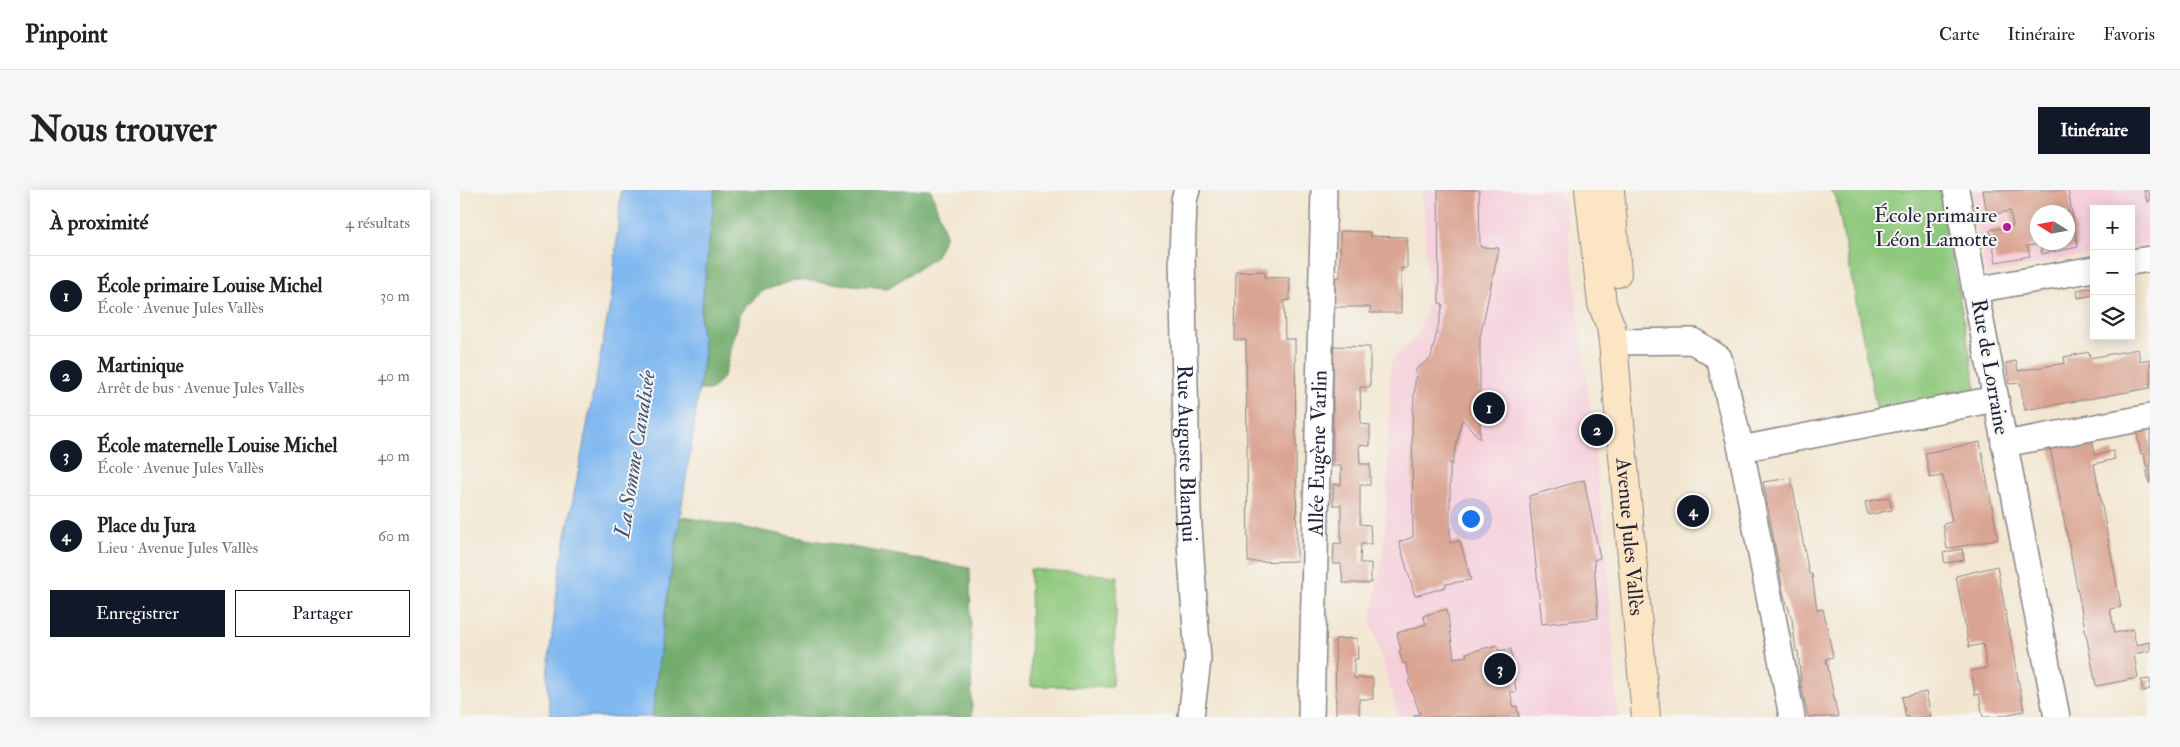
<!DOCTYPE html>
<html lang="fr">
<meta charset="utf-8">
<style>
body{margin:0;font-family:"IM FELL Double Pica",serif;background:#f6f6f6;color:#222}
.controls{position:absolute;right:15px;top:15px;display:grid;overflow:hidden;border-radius:0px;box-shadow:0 2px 12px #0003}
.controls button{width:45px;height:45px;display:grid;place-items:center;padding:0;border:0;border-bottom:1px solid #e0e0e0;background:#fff;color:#222;font:25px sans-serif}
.compass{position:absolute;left:1570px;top:15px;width:45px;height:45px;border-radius:50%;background:#fff;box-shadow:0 2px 12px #0003;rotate:281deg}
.you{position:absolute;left:1010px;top:328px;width:18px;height:18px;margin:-12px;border:4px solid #fff;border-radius:50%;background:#1a73e8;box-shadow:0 0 0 8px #1a73e833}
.badge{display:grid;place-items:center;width:32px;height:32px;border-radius:50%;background:#111827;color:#fff;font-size:16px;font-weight:700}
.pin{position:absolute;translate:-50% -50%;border:2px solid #fff;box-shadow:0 1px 5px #0006}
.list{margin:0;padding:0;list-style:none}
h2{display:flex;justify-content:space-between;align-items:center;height:65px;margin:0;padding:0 20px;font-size:21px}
h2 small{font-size:16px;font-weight:400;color:#767676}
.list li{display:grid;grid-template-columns:32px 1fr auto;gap:15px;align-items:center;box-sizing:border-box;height:80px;padding:0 20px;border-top:1px solid #e0e0e0}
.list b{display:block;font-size:19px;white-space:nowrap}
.list p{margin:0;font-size:16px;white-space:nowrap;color:#767676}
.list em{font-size:16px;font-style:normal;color:#767676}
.actions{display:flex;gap:10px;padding:15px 20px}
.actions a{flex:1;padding:11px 0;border:1px solid #111827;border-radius:0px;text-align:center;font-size:18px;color:#111827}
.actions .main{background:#111827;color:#fff}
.icon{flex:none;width:28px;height:28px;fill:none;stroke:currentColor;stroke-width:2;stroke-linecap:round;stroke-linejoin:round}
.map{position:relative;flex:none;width:1690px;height:527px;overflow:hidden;border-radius:0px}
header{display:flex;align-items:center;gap:30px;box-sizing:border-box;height:70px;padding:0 25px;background:#fff;border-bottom:1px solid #e0e0e0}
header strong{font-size:24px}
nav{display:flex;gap:28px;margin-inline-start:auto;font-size:18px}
.intro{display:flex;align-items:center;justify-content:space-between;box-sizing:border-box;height:120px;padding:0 30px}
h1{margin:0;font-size:35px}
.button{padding:12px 22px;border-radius:0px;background:#111827;color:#fff;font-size:18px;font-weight:700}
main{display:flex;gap:30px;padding:0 30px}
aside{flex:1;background:#fff;border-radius:0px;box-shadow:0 2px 12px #0003}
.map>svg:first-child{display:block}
.built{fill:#f5cfda;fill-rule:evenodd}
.green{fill:#8ec87c;stroke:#58755c}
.forest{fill:#72ac6c;stroke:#4a6754}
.water{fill:#80b8f0;stroke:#516d96}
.building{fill:#daa493;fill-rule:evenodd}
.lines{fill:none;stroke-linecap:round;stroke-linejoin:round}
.street-casing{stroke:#8a8486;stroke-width:28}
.secondary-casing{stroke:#8a8486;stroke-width:30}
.street{stroke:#fff;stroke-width:25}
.secondary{stroke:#fce5c4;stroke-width:28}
.poi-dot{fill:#b5179e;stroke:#f6f6f2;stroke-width:2}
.labels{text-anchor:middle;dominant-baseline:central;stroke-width:4;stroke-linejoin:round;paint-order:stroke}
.poi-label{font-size:21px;fill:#22223b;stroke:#f6f6f2;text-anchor:end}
.street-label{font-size:21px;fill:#22223b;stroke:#f6f6f2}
.water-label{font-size:22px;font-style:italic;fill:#43567a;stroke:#f6f6f2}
</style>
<header>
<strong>Pinpoint</strong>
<nav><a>Carte</a><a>Itinéraire</a><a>Favoris</a></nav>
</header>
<div class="intro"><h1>Nous trouver</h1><a class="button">Itinéraire</a></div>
<main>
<aside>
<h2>À proximité<small>4 résultats</small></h2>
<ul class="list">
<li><span class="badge">1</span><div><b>École primaire Louise Michel</b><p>École · Avenue Jules Vallès</p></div><em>30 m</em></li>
<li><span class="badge">2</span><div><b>Martinique</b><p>Arrêt de bus · Avenue Jules Vallès</p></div><em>40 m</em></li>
<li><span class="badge">3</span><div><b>École maternelle Louise Michel</b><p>École · Avenue Jules Vallès</p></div><em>40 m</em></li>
<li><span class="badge">4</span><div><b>Place du Jura</b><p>Lieu · Avenue Jules Vallès</p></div><em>60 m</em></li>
</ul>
<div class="actions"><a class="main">Enregistrer</a><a>Partager</a></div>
</aside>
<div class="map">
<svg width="1690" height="527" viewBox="0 0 1690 527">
<rect width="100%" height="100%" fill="#f6f6f2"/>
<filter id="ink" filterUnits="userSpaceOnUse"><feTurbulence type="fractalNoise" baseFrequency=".02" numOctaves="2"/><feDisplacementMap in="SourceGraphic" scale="10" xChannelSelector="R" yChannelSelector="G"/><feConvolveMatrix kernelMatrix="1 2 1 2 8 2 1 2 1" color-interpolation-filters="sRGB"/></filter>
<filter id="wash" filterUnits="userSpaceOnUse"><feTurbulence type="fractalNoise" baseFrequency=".0096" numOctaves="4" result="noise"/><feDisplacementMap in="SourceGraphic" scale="20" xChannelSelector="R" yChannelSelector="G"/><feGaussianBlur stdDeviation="1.12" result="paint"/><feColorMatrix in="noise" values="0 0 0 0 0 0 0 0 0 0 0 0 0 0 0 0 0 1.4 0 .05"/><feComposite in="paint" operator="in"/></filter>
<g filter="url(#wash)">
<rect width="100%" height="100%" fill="#f2e6d0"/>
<path class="built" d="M 962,0 L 1097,0 L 1105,13 L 1147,367 L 1158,527 L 939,527 L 911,431 L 925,346 L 931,170 L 958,144 L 969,109 Z
M 1510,0 L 1690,0 L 1690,52 L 1671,56 L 1671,19 L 1634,19 L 1634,63 L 1526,85 ZM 1578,22 L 1608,22 L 1608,52 L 1578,52 Z"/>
<path class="green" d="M 1369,0 L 1480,0 L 1516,198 L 1417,222 L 1376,7 Z
M 570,379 L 658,386 L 652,497 L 571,496 Z"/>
<path class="forest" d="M 255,0 L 471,0 L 486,45 L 475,68 L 428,98 L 335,90 L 302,101 L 281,122 L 264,186 L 252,200 L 239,200 L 244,162 L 240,130 Z
M 218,326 L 510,378 L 512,527 L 192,527 L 193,513 Z"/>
<path class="water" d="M 161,0 L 255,0 L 240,130 L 244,162 L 232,250 L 204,428 L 192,527 L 90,527 L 87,486 L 100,378 L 152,104 Z"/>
<g id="blocks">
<path class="building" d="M 978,0 L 1019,0 L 1020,57 L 1039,58 L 1020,147 L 1020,249 L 1002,229 L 992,275 L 990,272 L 990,353 L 1000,351 L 1011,390 L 985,394 L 986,397 L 955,406 L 939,352 L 953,347 L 952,236 L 956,179 L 971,168 L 983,114 L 979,113 Z
M 1523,0 L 1608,0 L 1618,57 L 1582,64 L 1580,54 L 1567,56 L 1570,66 L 1536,72 L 1530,40 L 1553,36 L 1550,21 L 1527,26 ZM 1578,22 L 1608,22 L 1608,52 L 1578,52 Z
M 1684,0 L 1690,0 L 1690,11 L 1687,12 Z
M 880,41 L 910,42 L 910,46 L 947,47 L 947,78 L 941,78 L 941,123 L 910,123 L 910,117 L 875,117 L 875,87 L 880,87 Z
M 805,81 L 805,88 L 829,87 L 830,110 L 824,111 L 825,149 L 835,149 L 837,371 L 788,372 L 786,150 L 775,150 L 776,82 Z
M 1634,97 L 1634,105 L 1618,108 L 1617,100 Z
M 873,156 L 910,157 L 910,197 L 900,197 L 901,234 L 910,235 L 910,256 L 899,255 L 900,274 L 910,274 L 910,295 L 900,295 L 900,334 L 910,335 L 911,354 L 901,354 L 900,373 L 911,373 L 911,393 L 883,393 L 881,374 L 873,374 L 874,353 L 881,354 L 881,315 L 873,315 L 873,294 L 881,295 L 881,276 L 873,276 Z
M 1678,159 L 1680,171 L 1690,169 L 1690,198 L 1565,220 L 1560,193 L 1549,194 L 1546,173 L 1556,171 L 1558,181 L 1605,173 L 1604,167 L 1629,162 L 1630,168 Z
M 1690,237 L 1690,293 L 1689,293 L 1684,264 L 1681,264 L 1676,239 Z
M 1632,248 L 1635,265 L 1653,261 L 1655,269 L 1634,274 L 1661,417 L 1650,419 L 1655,443 L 1673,439 L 1676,455 L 1690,452 L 1690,461 L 1674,464 L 1678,488 L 1636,496 L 1590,257 Z
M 1520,252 L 1538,349 L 1487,359 L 1483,334 L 1492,332 L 1483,286 L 1470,288 L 1465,263 Z
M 1331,288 L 1349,384 L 1352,384 L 1357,420 L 1363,419 L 1373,467 L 1366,469 L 1378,527 L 1348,527 L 1341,495 L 1338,461 L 1336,461 L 1332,429 L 1324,405 L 1303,292 Z
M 1124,290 L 1140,368 L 1134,370 L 1138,428 L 1082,434 L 1069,306 Z
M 1429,307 L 1432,320 L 1408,325 L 1405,312 Z
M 1502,359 L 1504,370 L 1485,373 L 1483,363 Z
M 1537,376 L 1564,521 L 1534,527 L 1523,527 L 1519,504 L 1515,505 L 1511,481 L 1527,478 L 1523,454 L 1509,457 L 1496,386 Z
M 987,419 L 994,468 L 1007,466 L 1006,463 L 1037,455 L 1038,461 L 1051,459 L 1056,502 L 1050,502 L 1054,517 L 1057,516 L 1059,527 L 954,527 L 954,525 L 960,524 L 948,491 L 950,490 L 946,473 L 943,474 L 939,461 L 941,460 L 937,443 L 966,434 L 963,426 Z
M 897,448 L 898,469 L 894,469 L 894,488 L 913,488 L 913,509 L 899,509 L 899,527 L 876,527 L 875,449 Z
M 1690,489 L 1690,499 L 1683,501 L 1681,490 Z
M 1466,502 L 1471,527 L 1446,527 L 1442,507 Z"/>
</g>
</g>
<g filter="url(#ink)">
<use href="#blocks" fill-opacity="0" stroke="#8a8486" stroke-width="1"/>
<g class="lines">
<defs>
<g id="street">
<path id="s1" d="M 727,0 L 724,10 L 722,67 L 728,322 L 738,470 L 731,527"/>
<path d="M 1496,0 L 1515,100"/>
<path d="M 1671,72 L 1690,69"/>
<path d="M 1153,152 L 1233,151 L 1259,168 L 1281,259"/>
<path d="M 1544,254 L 1690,227"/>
<path id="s2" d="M 851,527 L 864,0"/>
<path d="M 1332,527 L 1281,259 L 1535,209"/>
<path d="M 1597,527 L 1515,100 L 1634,79"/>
</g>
<g id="secondary">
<path id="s3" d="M 1129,0 L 1142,114 L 1151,137 L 1153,152 L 1186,527"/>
<path d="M 1150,0 L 1157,83"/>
</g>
</defs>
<use href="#street" class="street-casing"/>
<use href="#secondary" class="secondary-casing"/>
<use href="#street" class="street"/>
<use href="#secondary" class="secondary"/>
</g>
</g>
<circle class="poi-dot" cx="1547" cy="37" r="5"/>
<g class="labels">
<g class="poi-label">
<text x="1537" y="25">École primaire<tspan x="1537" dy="24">Léon Lamotte</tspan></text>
</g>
<g class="street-label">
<text transform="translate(1530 177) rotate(80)">Rue de Lorraine</text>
<text stroke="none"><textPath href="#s1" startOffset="264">Rue Auguste Blanqui</textPath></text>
<text stroke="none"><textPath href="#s2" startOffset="264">Allée Eugène Varlin</textPath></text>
<text stroke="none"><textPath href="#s3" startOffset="350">Avenue Jules Vallès</textPath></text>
</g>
<g class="water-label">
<text transform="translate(175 264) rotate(-81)">La Somme Canalisée</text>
</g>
</g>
</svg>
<div class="controls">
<button>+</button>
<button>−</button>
<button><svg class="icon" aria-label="layers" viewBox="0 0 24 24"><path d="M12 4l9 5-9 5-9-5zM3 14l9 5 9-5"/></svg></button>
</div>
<svg class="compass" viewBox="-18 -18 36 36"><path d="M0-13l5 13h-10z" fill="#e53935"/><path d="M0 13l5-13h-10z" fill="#767676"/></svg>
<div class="you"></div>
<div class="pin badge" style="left:1029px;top:218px">1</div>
<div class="pin badge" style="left:1137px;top:240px">2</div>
<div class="pin badge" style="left:1040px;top:479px">3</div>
<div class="pin badge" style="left:1233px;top:321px">4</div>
</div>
</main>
